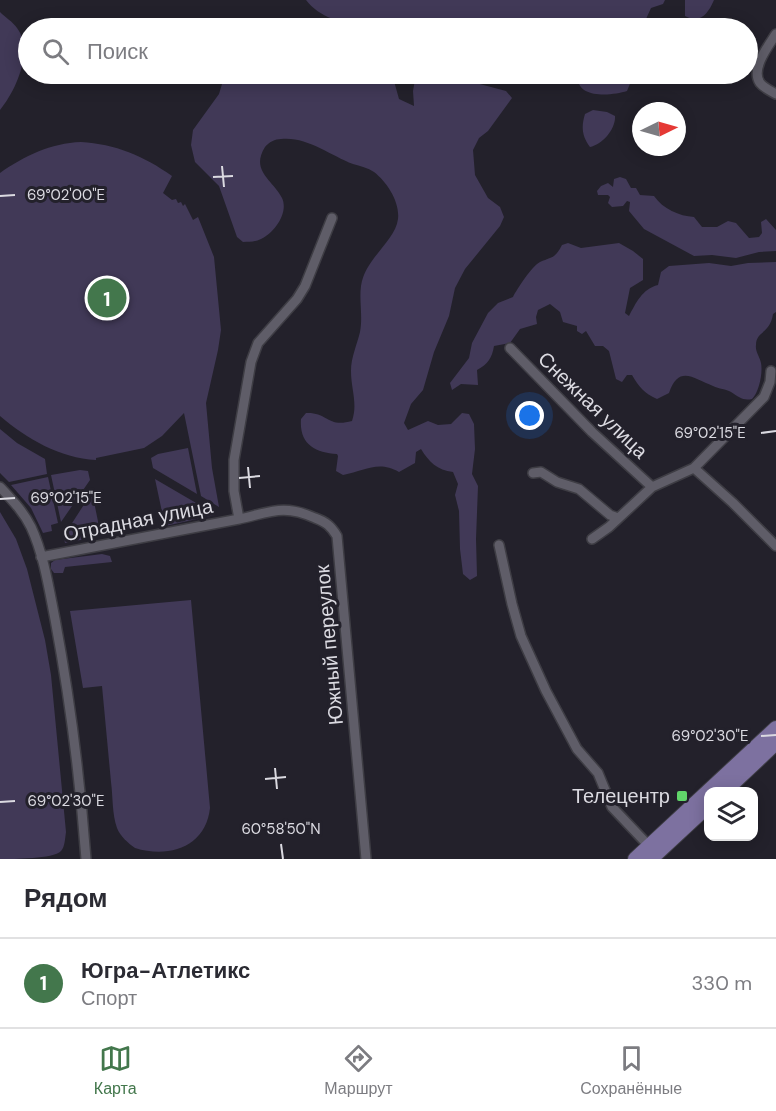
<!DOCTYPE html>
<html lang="ru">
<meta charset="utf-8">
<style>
body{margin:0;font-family:"DM Sans",sans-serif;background:#f2f2f3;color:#2b2b33}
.controls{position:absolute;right:18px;bottom:18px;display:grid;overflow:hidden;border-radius:12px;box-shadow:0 3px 15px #0003}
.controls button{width:54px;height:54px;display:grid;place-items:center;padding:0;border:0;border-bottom:2px solid #e1e1e2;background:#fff;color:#2b2b33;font:30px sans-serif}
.compass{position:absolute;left:632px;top:102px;width:54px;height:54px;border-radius:50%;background:#fff;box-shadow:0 3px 15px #0003;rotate:85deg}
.you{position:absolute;left:530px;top:416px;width:21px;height:21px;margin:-15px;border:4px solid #fff;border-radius:50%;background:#1a73e8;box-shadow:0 0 0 9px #1a73e833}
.badge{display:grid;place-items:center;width:39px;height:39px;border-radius:50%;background:#43774c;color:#fff;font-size:20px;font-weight:700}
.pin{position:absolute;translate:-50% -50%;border:3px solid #fff;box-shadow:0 2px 6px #0006}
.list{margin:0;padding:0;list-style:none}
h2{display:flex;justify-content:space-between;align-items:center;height:78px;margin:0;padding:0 24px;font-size:26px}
h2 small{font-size:20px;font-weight:400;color:#7c7c81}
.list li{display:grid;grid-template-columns:39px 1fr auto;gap:18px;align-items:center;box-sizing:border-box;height:90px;padding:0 24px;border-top:2px solid #e1e1e2}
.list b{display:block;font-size:22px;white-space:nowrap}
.list p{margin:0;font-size:20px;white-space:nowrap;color:#7c7c81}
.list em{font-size:20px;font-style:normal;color:#7c7c81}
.icon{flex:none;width:33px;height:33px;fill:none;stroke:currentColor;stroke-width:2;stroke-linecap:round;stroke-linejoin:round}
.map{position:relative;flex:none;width:776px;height:859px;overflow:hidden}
.search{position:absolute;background:#fff;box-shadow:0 3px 15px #0003;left:18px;right:18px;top:18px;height:66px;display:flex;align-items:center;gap:15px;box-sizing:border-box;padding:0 21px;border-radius:33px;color:#7c7c81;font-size:22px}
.sheet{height:168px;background:#fff}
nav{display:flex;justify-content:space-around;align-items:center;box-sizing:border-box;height:84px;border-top:2px solid #e1e1e2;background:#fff;font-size:16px;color:#7c7c81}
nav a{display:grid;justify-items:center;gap:3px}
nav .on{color:#43774c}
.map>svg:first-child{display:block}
.green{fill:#413957}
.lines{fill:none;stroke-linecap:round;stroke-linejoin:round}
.minor-casing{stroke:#3e3d44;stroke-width:12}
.primary-casing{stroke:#3e3d44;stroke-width:16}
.minor{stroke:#5f5d68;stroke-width:9}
.primary{stroke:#7d71a0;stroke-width:14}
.ticks{fill:none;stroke:#dbdae1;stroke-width:2}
.poi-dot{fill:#61d56a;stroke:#23212b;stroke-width:2}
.labels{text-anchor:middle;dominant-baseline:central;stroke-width:6;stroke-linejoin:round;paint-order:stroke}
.street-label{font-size:20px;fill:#dbdae1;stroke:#23212b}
.poi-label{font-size:20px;fill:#dbdae1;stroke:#23212b;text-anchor:end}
.ticks-label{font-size:15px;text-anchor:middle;fill:#dbdae1;stroke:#23212b;stroke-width:6;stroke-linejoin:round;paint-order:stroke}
</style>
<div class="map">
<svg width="776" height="859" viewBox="0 0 776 859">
<rect width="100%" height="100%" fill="#23212b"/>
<path class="green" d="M 306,0 L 665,0 L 663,4 L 651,8 L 646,19 L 645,28 L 363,28 C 341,22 320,18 306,0 Z
M 685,0 L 714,0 C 708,14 700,24 685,16 Z
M 0,12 C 5,17 13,22 17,28 C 34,50 16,91 0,110 Z
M 225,74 L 392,74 L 399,99 L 414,106 L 413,91 L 416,74 L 442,74 L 506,91 L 512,98 L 488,131 L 479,138 L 473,150 L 475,175 L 488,198 L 500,207 L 504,217 L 500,226 L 465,269 L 455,288 L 449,316 L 434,352 L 423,390 L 411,404 L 404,423 L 408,430 L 428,421 L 438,425 L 451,424 L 462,413 L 469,414 L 474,424 L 475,449 L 472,474 L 478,486 L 476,539 L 477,576 L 470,580 L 463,574 L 460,549 L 459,511 L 455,495 L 458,484 L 453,472 C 437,470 429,462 421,449 L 416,452 L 415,463 L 399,472 C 378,460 365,471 343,475 L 336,471 L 338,456 L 337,454 C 315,453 299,444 301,419 L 306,413 C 328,412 327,428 352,421 C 358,404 351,389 351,371 C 351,357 357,345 360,332 C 363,316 359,301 361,286 C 365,258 395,242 398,219 C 400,202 387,182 374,172 C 368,168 360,166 353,164 C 330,155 306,136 281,139 C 275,139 269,142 265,147 C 250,171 273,180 282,198 C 289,213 274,233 261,239 C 255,242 249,242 243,242 L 237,237 L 219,186 L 195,162 L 191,145 L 193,130 L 219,94 Z
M 570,74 L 634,74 L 627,91 C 611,96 575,99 578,75 Z
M 593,110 L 607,112 L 615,116 C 616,129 602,145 590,147 C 582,136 581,127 585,114 Z
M 81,142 C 115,144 144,156 172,176 L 163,193 L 172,200 L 176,199 L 178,203 L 181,202 L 183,206 L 185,204 L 193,220 L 198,217 L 214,257 L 221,330 L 218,350 L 206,403 L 212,468 L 219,507 L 201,496 L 184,413 L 162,436 L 144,448 L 96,458 L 96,460 C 60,458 27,439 0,416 L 0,173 C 24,156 51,143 81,142 Z
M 620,177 L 626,179 L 631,188 L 636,188 L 640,195 L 654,196 C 663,209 679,216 694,217 L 702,227 L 717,227 L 728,221 L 736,223 L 749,238 L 759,237 L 762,233 L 761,222 L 766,219 L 776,230 L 776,251 L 759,252 L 736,258 L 712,255 L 694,256 L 644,229 L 629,211 L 630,202 L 627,201 L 623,206 L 612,207 L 608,203 L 610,197 L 608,195 L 598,195 L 597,191 L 601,186 L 608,183 L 613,187 L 614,179 Z
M 568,243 L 581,248 L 619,243 L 633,251 L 643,259 L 643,280 L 630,288 L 625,313 L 629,316 C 636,303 642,289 658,285 L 661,272 L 669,266 L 709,263 L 731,266 L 748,263 L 776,262 L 776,312 L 773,314 C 770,334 756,331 756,345 C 755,352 760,357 761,363 C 763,373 759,392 752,399 C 743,401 739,397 731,392 C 726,389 719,389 713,386 C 694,379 679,364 669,393 L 657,399 C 644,393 639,387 632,375 L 627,375 L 622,382 L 616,379 L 609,351 L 603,346 L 595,346 L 586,331 L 582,334 L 577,331 L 577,326 L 563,322 L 560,312 L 550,304 L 538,310 L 536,317 L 537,324 L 520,329 L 510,343 L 494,346 C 492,358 488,364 477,370 L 478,385 L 461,384 L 452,390 L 450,383 L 469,358 L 472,343 L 488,313 L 498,303 L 513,297 C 517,289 532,266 540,262 C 551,257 555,259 562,245 Z
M 0,429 L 17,443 L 45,459 L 47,474 L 9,482 L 0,473 Z
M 188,448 L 197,494 L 153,468 L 151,458 L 158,454 Z
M 80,470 L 88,471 L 90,480 L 61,522 L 51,475 Z
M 48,477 L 58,523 L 51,525 L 52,531 L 43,533 L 31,508 L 11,485 Z
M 155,479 L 215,514 L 215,515 L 165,526 Z
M 92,492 L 101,536 L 65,543 L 63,534 L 67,531 Z
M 0,512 L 16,539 L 27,569 L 45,640 L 51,675 L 66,832 C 65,838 65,847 61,851 C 53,859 14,859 0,859 Z
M 102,554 L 110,556 L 112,562 L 65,567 L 63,573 L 54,573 L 51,569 L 51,563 L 55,560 Z
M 191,600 L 210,808 C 206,846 170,859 135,848 C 128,843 120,836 117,828 C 112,814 113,797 111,782 C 108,750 105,718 102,686 L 83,688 L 70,611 Z"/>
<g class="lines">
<defs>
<path id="minor" d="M 776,34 C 769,45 750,69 760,83 C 764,88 771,91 776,94
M 510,348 L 592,432 L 652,487 L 694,468 L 733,503 L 776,546
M 694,468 L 764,397 L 770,382 L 771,371
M 533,473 L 541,472 L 557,482 L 579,489 L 610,515 L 618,518
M 0,487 C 12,500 23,511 31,527 C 44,555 49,589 55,619 C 70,699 80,778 86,859
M 239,519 C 271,512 284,504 315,518 C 326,522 331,526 337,536 L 366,859
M 592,539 L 609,527 L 652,487
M 499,545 L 512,604 L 521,636 L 546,691 L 577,749 L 598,773 L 612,807 L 649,846
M 41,557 L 239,519 L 234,491 L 234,460 L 251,362 L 258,343 L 297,299 L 305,286 L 332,218"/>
<path id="primary" d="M 724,792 L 776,743
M 635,859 L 776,728
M 651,859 L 708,806"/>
</defs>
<use href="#minor" class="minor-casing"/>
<use href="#primary" class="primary-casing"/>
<use href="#minor" class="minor"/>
<use href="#primary" class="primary"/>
</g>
<path class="ticks" d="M 222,166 L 224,187M 213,177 L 233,176M 0,196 L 15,195M 761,433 L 776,431M 248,467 L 250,488M 239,478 L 260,476M 0,499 L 15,498M 761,736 L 776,735M 275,768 L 277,789M 265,779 L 286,777M 0,802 L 15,801M 281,844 L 283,859"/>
<rect class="poi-dot" x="676" y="790" width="12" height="12" rx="3"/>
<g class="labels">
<g class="street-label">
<text transform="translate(593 405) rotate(44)">Снежная улица</text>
<text transform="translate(138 520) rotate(-11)">Отрадная улица</text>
<text transform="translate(329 645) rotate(-95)">Южный переулок</text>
</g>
<g class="poi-label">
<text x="670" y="796">Телецентр</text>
</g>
</g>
<g class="ticks-label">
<text x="66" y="200">69°02'00"E</text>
<text x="710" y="438">69°02'15"E</text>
<text x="66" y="503">69°02'15"E</text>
<text x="710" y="741">69°02'30"E</text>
<text x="66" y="806">69°02'30"E</text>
<text x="281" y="834">60°58'50"N</text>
</g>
</svg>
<div class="controls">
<button><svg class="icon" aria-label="layers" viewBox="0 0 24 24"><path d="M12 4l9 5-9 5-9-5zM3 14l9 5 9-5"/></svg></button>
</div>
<svg class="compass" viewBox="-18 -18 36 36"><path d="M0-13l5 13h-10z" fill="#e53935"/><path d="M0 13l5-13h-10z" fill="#7c7c81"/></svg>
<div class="you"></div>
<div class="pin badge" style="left:107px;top:298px">1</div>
<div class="search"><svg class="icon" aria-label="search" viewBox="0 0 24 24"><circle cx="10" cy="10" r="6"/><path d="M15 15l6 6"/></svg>Поиск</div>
</div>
<section class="sheet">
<h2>Рядом<small></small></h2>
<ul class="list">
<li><span class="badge">1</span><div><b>Югра-Атлетикс</b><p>Спорт</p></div><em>330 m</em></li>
</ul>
</section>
<nav>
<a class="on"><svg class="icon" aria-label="map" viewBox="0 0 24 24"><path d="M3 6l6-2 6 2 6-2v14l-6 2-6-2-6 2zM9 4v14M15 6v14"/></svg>Карта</a>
<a><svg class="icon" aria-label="directions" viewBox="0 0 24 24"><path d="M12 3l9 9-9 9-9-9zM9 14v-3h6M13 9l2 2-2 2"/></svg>Маршрут</a>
<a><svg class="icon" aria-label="saved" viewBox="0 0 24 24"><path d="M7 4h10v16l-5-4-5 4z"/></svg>Сохранённые</a>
</nav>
